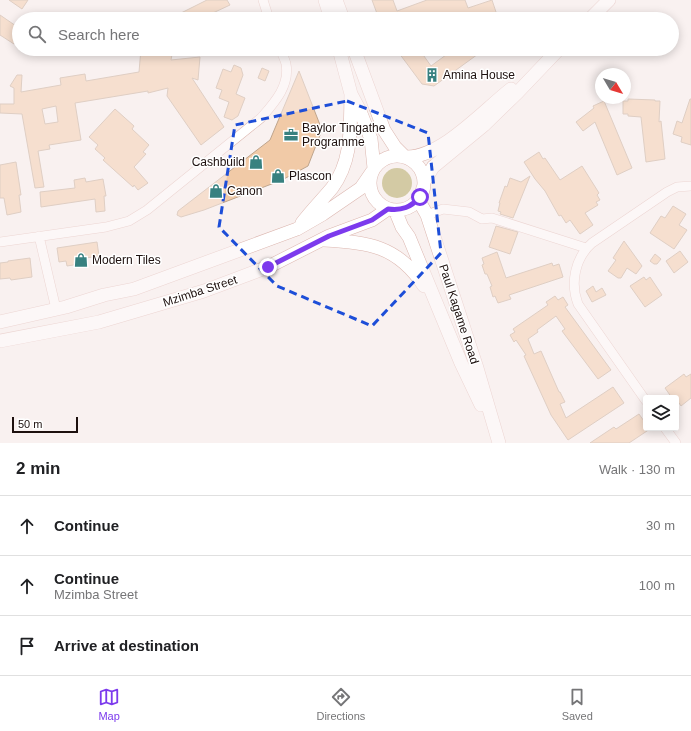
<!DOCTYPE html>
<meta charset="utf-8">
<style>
body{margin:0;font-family:Helvetica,sans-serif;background:#f2f2f2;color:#202124}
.controls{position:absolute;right:12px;bottom:12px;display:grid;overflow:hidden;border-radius:4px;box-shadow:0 2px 10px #0003}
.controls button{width:36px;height:36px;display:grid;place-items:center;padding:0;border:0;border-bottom:1px solid #e0e0e0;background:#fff;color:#202124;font:20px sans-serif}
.compass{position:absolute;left:595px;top:68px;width:36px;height:36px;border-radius:50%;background:#fff;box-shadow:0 2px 10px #0003;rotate:128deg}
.scale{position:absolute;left:12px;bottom:10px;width:66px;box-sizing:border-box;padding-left:4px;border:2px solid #1d100e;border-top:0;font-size:11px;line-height:14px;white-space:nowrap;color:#1d100e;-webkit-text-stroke:3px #fff;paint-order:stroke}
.stop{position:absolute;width:12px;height:12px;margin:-9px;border:3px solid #7c3aed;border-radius:50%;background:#fff}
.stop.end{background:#7c3aed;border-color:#fff;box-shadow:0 1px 4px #0008}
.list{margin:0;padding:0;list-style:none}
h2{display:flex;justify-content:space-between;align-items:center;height:52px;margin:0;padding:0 16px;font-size:17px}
h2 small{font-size:13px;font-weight:400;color:#757577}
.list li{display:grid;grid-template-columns:26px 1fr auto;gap:12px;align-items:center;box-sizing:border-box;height:60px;padding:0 16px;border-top:1px solid #e0e0e0}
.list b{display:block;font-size:15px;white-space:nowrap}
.list p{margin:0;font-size:13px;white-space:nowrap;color:#757577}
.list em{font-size:13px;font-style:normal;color:#757577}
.icon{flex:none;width:22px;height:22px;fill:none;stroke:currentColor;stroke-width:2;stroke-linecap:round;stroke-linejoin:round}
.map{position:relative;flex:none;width:691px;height:443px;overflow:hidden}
.search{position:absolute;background:#fff;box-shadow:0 2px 10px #0003;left:12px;right:12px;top:12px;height:44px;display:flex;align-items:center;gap:10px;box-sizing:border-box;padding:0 14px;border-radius:22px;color:#757577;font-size:15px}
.sheet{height:232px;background:#fff}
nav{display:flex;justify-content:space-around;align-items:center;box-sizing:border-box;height:56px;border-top:1px solid #e0e0e0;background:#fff;font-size:11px;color:#757577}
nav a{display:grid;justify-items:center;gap:2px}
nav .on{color:#7c3aed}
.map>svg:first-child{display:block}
.green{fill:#d3caa4}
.building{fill:#f1caa7;stroke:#bfa58d;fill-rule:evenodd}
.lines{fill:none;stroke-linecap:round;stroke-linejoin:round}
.street-casing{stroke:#dcb6af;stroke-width:10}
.secondary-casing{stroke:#dcb6af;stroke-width:14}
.street{stroke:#fff;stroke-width:9}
.secondary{stroke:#fff;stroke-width:13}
.route{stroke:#7c3aed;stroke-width:5}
.marked{fill:none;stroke:#1d4ed8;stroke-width:3;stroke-dasharray:8 5;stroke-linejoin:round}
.labels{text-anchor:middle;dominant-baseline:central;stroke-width:3;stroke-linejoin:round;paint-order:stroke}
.poi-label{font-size:12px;fill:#1d100e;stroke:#fff;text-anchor:start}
.street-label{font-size:12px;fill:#1d100e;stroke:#fff}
</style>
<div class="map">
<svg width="691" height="443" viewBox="0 0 691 443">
<rect width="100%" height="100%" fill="#f9f1f0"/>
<path class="green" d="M382 183a15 15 0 1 1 30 0a15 15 0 1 1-30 0Z"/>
<path class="building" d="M 9,0 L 28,0 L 22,9 Z
M 207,0 L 227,0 L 230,5 L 200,19 L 169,19 Z
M 372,0 L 393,0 L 397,11 L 427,0 L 465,0 L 468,8 L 492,0 L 497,15 L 492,19 L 379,19 Z
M 0,15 L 19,28 L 19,37 L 14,44 L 0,35 Z
M 141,49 L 173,49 L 171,60 L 200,57 L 198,80 L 192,78 L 224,127 L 201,145 L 167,96 L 168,88 L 148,93 L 148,91 L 75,103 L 81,140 L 49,145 L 50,149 L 38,151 L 44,187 L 35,188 L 22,114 L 0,113 L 0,104 L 14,104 L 14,88 L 10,86 L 17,75 L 22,75 L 21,92 L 61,85 L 60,78 L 85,74 L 86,81 L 139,72 ZM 56,106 L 58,122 L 45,124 L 42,109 Z
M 396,49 L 419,49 L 431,66 L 454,49 L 485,49 L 434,86 L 422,84 Z
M 234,65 L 241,68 L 243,75 L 236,94 L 245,98 L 238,116 L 232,120 L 224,117 L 229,102 L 219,98 L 222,90 L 216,88 L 223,69 L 231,72 Z
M 262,68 L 269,71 L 265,81 L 258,78 Z
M 299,71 L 322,130 L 308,166 L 282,180 L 204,210 L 181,217 L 177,215 L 178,211 L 270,140 Z
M 628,99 L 655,100 L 655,101 L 660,101 L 659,122 L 661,121 L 665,159 L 646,162 L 641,117 L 628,116 L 628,114 L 623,114 L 623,101 L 628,101 Z
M 690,99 L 691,99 L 691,145 L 681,142 L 682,137 L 673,134 L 677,121 L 682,123 Z
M 604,101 L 632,168 L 617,175 L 595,122 L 583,131 L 576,122 L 594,108 L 593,106 Z
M 115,109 L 134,126 L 132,129 L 149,145 L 143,152 L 146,154 L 134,167 L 148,183 L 138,190 L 134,185 L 133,187 L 103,160 L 105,158 L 95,149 L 98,145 L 89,137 Z
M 539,152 L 543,159 L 545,158 L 560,180 L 582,166 L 599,193 L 597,195 L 600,200 L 596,202 L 598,205 L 585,213 L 593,225 L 580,234 L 570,220 L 566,223 L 561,215 L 559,216 L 545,191 L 535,179 L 524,162 Z
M 16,162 L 21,195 L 19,195 L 21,212 L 7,215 L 4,198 L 0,198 L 0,165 Z
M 530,176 L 513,218 L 500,214 L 501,212 L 498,211 L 500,203 L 499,203 L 505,186 L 507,187 L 510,178 L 521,182 Z
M 85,178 L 86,182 L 103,179 L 106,196 L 104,196 L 105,211 L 96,212 L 95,199 L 41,207 L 40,192 L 75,188 L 74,180 Z
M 673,206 L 686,214 L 679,225 L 687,230 L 674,249 L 650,233 L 661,216 L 665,218 Z
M 496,226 L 518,232 L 510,254 L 489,247 Z
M 624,241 L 642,266 L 636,274 L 627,268 L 621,278 L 618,278 L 608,271 L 616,260 L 613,258 Z
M 97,242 L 99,256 L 86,258 L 86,263 L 67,266 L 66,261 L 59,262 L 57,248 Z
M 680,251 L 688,262 L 674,273 L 666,261 Z
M 497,252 L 506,278 L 552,263 L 553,266 L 559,264 L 563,277 L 509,295 L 511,299 L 498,303 L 495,296 L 493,297 L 490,287 L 492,286 L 487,274 L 485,274 L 482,265 L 484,264 L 482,258 Z
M 655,254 L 661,259 L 657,264 L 654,264 L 650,261 Z
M 30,258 L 32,277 L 11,280 L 10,278 L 0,279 L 0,263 L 8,262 L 8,261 Z
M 644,277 L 646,280 L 650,277 L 662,295 L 645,307 L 630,286 Z
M 593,286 L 596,292 L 602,288 L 606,295 L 592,302 L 586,291 Z
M 555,296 L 558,300 L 563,297 L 568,305 L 565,307 L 611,370 L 598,379 L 562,331 L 565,329 L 556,316 L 537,330 L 538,332 L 528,339 L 534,354 L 541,351 L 559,392 L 560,392 L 565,402 L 560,404 L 566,418 L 613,387 L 624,403 L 568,440 L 551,415 L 524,356 L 526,355 L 516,340 L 514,342 L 510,335 L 515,332 L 513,329 L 548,305 L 546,302 Z
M 684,374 L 686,377 L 691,374 L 691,398 L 681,406 L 679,403 L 676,405 L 676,398 L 672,398 L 665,388 Z
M 639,414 L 646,424 L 646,428 L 650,429 L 629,443 L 590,443 L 614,427 L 616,429 Z"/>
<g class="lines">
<defs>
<path id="street" d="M 263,0 L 269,19
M 427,215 L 443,209 L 469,212 L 482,219 L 492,218 L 586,248
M 39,236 L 56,309
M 0,242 L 106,227 L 129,221 L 147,210 L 261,118 C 274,103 290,86 286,64 C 285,59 282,54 280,49
M 646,401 L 578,304 C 570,283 575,258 592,243 L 667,192 L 677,187 L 691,186
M 665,428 L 676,443"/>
<path id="secondary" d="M 325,0 L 331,19
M 336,0 L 343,19
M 590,19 L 609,0
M 339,49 L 351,94 L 360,111 L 371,139 L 374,168
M 354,49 L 384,130 L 395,147 L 405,157
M370 183a27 27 0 1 1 54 0a27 27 0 1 1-54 0Z
M 407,157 C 442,157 484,110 511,89
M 424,182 L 433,167 L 484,125 L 518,92 L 559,49
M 423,188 L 419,201 L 427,215 L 477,368 L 499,443
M 395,210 L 402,227 L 409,237 L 461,363 L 481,405
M 302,223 C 311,211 322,200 332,188 C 353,160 350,127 351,94
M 324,240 C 368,242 398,246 424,286
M 0,322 L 66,307 L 104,295 L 134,289 L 297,229 L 323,214 L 361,188 L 372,172
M 0,341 L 99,322 L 204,291 L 268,267 L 329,236 L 372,220 L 388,209"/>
</defs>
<use href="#street" class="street-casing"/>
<use href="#secondary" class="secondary-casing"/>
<use href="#street" class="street"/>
<use href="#secondary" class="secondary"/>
</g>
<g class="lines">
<path class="route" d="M 268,267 L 329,236 L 372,220 L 388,209 C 402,211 411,207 420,197"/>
</g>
<path d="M0 0H691V443H0ZM 347,101 L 428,133 L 441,253 L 372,326 L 277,286 L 219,227 L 235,125 Z" fill="#f9f1f0" fill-opacity=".55" fill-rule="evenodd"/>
<path class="marked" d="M 347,101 L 428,133 L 441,253 L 372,326 L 277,286 L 219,227 L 235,125 Z"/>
<defs>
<symbol id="building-bare" viewBox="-9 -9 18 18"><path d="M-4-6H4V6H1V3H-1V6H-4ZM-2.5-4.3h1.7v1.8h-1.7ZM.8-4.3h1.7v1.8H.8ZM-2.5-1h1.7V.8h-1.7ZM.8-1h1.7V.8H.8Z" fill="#388180" stroke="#fff" stroke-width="2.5" paint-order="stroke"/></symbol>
<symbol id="office-bare" viewBox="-9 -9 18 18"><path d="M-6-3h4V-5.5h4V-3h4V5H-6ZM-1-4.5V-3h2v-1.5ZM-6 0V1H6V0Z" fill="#388180" stroke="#fff" stroke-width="2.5" paint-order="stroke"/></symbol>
<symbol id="shop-bare" viewBox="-9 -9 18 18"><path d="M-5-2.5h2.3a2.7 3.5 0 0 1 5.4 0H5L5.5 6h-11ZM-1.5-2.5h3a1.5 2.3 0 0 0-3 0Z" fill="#388180" stroke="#fff" stroke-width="2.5" paint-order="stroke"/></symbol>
</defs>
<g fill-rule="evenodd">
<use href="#building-bare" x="422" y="65" width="20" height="20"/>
<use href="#office-bare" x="281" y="125" width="20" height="20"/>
<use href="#shop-bare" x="246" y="152" width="20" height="20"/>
<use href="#shop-bare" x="268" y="166" width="20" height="20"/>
<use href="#shop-bare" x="206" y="181" width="20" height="20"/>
<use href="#shop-bare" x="71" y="250" width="20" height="20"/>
</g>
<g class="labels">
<g class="poi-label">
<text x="443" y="75">Amina House</text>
<text x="302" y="128">Baylor Tingathe<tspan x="302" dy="14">Programme</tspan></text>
<text x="245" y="162" text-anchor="end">Cashbuild</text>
<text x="289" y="176">Plascon</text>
<text x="227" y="191">Canon</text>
<text x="92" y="260">Modern Tiles</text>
</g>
<g class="street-label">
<text transform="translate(200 291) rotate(-18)">Mzimba Street</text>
<text transform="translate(459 314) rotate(72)">Paul Kagame Road</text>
</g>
</g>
</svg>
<div class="controls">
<button><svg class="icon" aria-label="layers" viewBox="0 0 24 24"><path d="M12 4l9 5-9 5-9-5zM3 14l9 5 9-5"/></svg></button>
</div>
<svg class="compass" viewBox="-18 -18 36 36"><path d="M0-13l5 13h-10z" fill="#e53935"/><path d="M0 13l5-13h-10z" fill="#757577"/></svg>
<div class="scale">50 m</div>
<div class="stop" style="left:420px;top:197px"></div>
<div class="stop end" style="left:268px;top:267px"></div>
<div class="search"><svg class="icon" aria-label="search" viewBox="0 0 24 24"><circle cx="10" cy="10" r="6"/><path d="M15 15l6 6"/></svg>Search here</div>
</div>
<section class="sheet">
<h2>2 min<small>Walk · 130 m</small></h2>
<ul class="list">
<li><svg class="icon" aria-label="ahead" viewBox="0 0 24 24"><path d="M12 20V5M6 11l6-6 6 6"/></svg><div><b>Continue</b></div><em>30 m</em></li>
<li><svg class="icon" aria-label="ahead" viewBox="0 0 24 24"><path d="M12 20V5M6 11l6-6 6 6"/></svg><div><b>Continue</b><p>Mzimba Street</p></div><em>100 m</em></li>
<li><svg class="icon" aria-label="arrive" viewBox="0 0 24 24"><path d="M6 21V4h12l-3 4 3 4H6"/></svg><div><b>Arrive at destination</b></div></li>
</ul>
</section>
<nav>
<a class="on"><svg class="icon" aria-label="map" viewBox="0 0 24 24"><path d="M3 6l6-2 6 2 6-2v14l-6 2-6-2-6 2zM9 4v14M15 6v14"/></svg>Map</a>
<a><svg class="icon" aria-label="directions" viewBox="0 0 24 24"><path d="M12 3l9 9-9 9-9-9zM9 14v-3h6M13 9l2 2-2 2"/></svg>Directions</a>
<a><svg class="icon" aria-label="saved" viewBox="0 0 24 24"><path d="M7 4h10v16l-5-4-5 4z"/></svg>Saved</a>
</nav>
